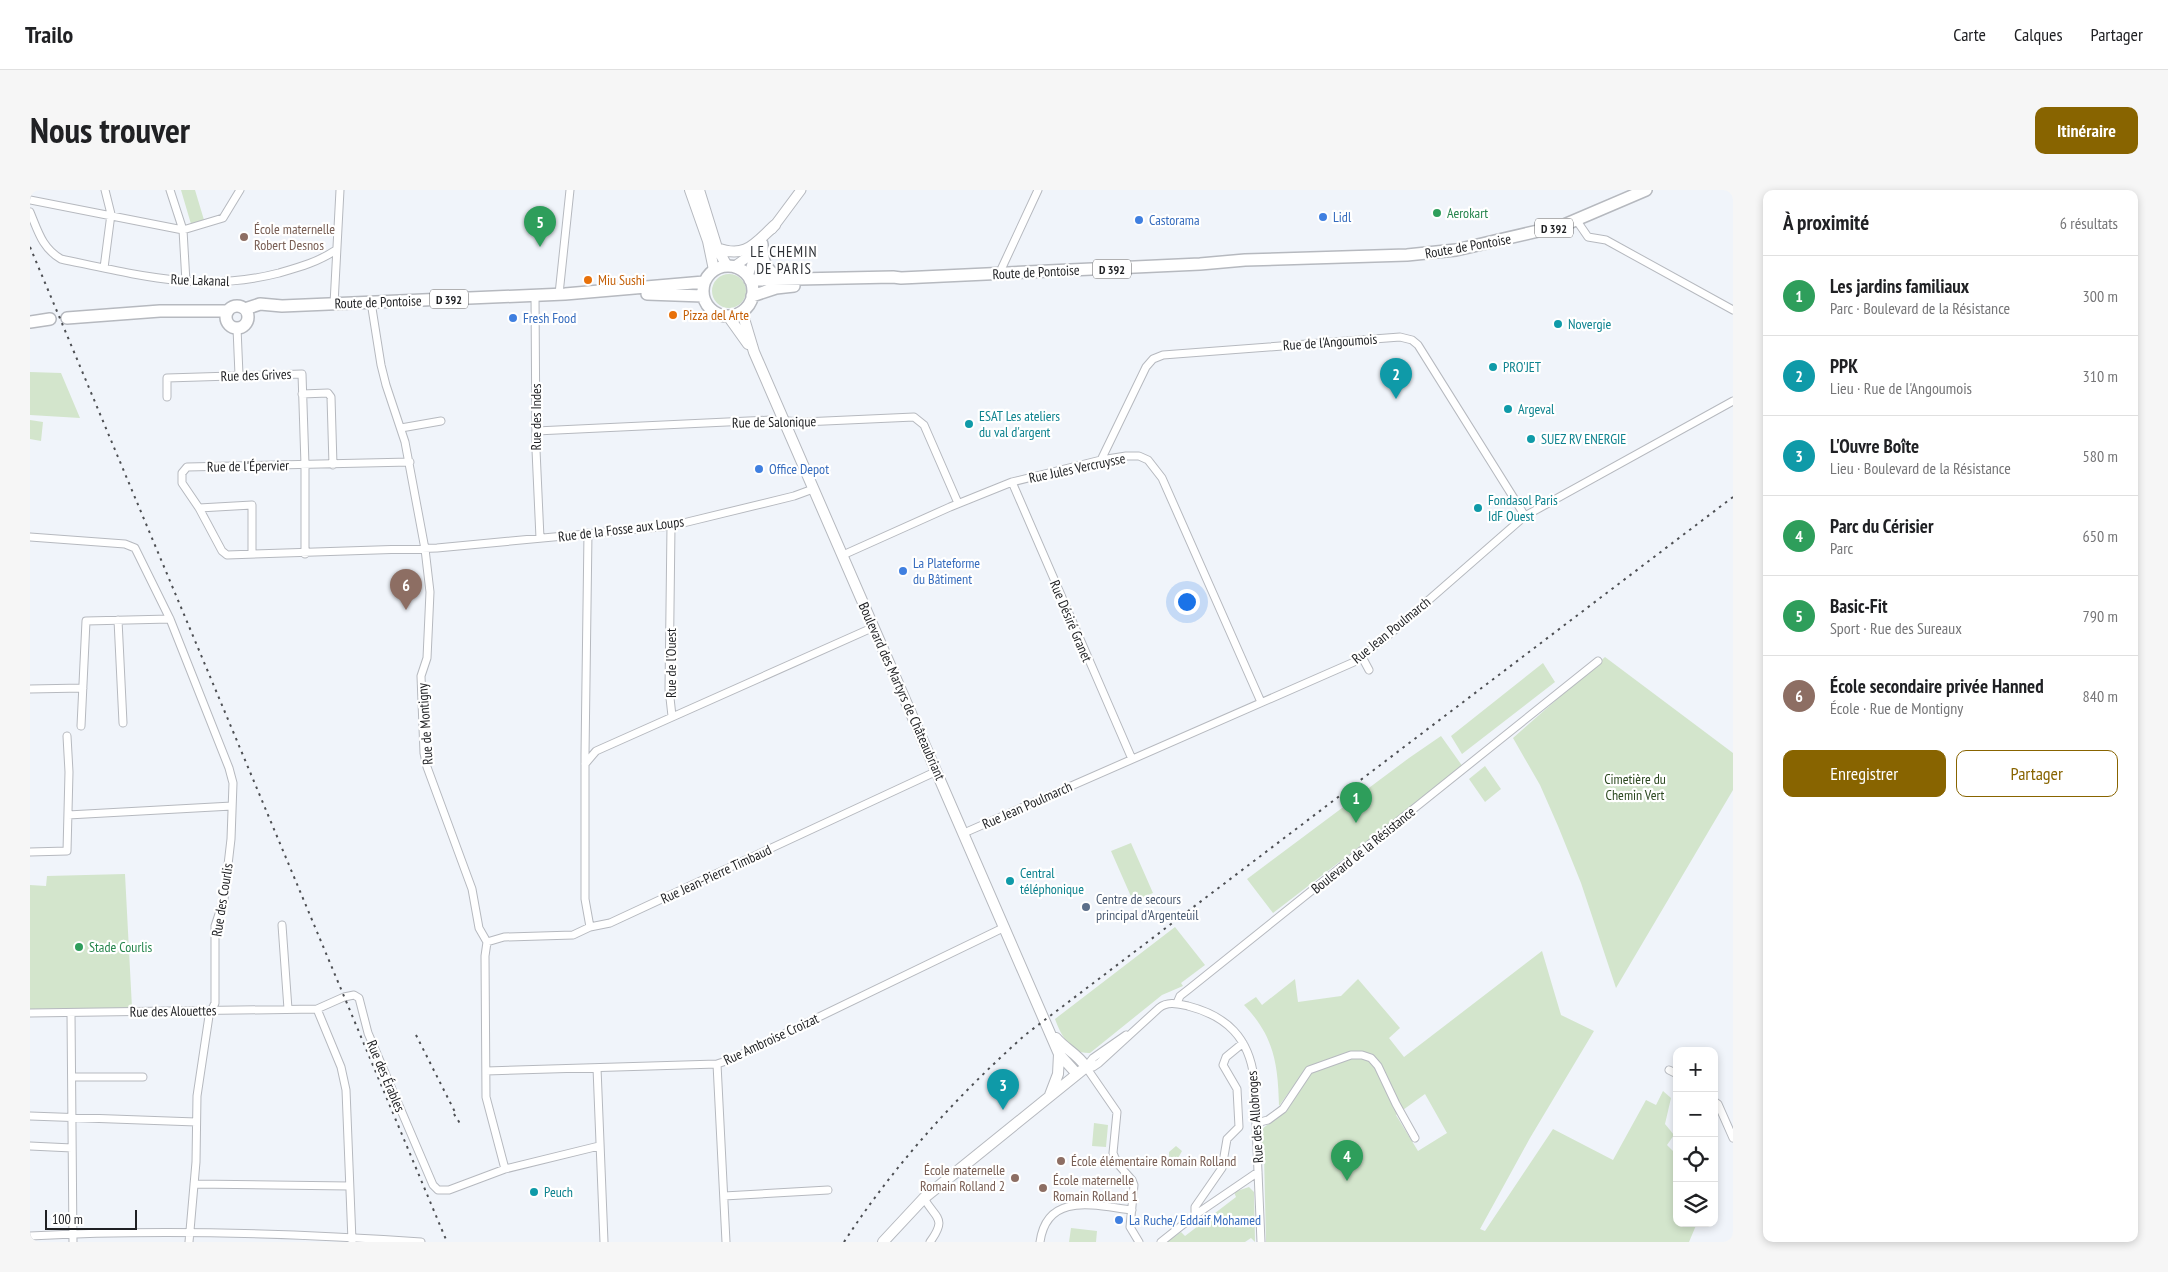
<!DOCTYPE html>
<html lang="fr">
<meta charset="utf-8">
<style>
body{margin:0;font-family:"PT Sans Narrow",sans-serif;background:#f6f6f6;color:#202124}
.controls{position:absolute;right:15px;bottom:15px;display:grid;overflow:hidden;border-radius:10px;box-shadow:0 2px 8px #0003}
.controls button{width:45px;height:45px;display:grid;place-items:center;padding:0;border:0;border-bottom:1px solid #e0e0e0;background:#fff;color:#202124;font:25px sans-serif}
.scale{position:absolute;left:15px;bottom:12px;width:92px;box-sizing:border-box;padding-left:5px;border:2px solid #1f2023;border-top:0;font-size:14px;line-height:18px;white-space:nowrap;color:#1f2023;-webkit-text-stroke:4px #fff;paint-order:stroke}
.you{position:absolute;left:1156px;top:411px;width:18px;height:18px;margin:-12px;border:4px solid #fff;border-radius:50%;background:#1a73e8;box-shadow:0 0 0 8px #1a73e833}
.badge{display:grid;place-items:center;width:32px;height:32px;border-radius:50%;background:#886400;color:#fff;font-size:16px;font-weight:700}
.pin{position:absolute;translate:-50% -41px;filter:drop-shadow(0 1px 2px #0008)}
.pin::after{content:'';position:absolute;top:26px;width:18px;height:15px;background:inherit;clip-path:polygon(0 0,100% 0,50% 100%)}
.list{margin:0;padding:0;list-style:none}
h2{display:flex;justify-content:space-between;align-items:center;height:65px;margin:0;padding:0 20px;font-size:21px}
h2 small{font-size:16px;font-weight:400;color:#757577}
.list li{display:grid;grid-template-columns:32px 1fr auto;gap:15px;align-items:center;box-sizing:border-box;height:80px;padding:0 20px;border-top:1px solid #e0e0e0}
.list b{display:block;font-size:19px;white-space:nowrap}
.list p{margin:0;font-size:16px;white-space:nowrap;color:#757577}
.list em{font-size:16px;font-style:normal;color:#757577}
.actions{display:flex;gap:10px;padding:15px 20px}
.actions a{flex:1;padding:11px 0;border:1px solid #886400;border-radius:10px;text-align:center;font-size:18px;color:#886400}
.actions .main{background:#886400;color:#fff}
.icon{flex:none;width:28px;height:28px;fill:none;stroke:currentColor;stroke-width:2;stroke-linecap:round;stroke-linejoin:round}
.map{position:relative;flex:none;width:1703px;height:1052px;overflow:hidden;border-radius:10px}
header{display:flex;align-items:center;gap:30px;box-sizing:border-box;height:70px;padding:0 25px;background:#fff;border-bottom:1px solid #e0e0e0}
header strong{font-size:24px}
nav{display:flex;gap:28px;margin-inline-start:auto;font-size:18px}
.intro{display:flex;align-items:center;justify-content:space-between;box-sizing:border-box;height:120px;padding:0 30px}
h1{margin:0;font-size:35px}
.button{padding:12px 22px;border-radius:10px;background:#886400;color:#fff;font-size:18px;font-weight:700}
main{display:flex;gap:30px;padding:0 30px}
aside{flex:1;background:#fff;border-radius:10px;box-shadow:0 2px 8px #0003}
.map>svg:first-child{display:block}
.green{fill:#d3e5cc;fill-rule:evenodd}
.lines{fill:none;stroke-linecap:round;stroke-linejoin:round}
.minor-casing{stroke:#b6b9bf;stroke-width:9}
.tertiary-casing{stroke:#b6b9bf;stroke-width:11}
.secondary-casing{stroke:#b6b9bf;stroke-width:12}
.primary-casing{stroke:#b6b9bf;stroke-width:14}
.minor{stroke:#fff;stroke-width:7}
.tertiary{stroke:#fff;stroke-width:9}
.secondary{stroke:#fff;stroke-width:10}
.primary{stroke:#fff;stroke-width:11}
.rail{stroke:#4d4f53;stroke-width:2;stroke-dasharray:2.5 5;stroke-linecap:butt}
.leisure-dot{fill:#2e9e5b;stroke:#fff;stroke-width:2}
.shop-dot{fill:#3f7fe0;stroke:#fff;stroke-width:2}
.education-dot{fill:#8d6e63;stroke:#fff;stroke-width:2}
.food-dot{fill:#e8710a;stroke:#fff;stroke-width:2}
.culture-dot{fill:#0f9aa8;stroke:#fff;stroke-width:2}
.service-dot{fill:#5c6f8a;stroke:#fff;stroke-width:2}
.labels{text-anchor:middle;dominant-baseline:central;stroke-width:4.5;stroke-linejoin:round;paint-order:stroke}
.shield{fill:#fff;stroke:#626365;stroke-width:1}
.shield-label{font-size:12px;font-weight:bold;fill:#1f2023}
.leisure-label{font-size:14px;fill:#27864d;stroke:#fff;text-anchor:start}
.shop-label{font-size:14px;fill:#366cbe;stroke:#fff;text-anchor:start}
.education-label{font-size:14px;fill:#785e54;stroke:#fff;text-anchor:start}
.street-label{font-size:14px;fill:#1f2023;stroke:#fff}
.food-label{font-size:14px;fill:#c56008;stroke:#fff;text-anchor:start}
.culture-label{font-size:14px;fill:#0d838f;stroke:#fff;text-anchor:start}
.park-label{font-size:14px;fill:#2c4920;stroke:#fff}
.service-label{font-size:14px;fill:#4e5e75;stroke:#fff;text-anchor:start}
.neighbourhood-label{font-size:15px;letter-spacing:1px;fill:#2e3136;stroke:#fff}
</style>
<header>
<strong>Trailo</strong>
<nav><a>Carte</a><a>Calques</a><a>Partager</a></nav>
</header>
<div class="intro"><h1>Nous trouver</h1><a class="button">Itinéraire</a></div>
<main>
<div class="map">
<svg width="1703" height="1052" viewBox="0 0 1703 1052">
<rect width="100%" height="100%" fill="#f0f4fa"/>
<path class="green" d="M 151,0 L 165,0 L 174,30 L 161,34 Z
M682 101a17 17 0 1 1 34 0a17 17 0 1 1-34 0Z
M 0,182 L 31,183 L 50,228 L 0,225 Z
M 0,230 L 13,232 L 11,251 L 0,249 Z
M 1575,467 L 1703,563 L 1703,600 L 1586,798 L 1551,693 L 1528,636 L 1510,595 L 1483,548 Z
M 1513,473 L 1525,492 L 1432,564 L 1421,546 Z
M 1411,546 L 1433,577 L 1243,723 L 1217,689 L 1379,568 Z
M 1455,576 L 1471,599 L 1455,612 L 1439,589 Z
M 1101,653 L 1123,703 L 1103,711 L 1081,661 Z
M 95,684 L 102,818 L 0,819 L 0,695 L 16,696 L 17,686 Z
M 1145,737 L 1175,775 L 1151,793 L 1153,796 L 1132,805 L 1060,863 C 1040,864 1031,845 1025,829 Z
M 1512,761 L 1531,825 L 1564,841 L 1500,948 L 1450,1039 L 1455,1041 L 1523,939 L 1583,970 L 1616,910 L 1626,915 L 1633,901 L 1641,908 L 1635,934 L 1644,945 L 1637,955 L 1647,965 L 1647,1033 L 1667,1033 L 1659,1052 L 1236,1052 L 1234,965 L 1232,964 L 1232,939 L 1251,924 L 1251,925 L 1260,916 L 1275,880 L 1249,916 C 1248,874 1244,846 1214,815 L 1226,807 L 1232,815 L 1265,789 L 1268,812 L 1311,806 L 1328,789 L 1370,838 L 1359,848 L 1374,867 ZM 1395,904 L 1417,943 L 1388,961 L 1366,925 Z
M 1064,933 L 1078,935 L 1076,957 L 1062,956 Z
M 1146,956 L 1152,961 L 1143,977 L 1139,976 L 1139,962 Z
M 1219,997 L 1224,1002 L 1225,1052 L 1221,1048 L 1215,1052 L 1137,1052 L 1151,1042 L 1155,1046 L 1206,1007 L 1204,1002 Z
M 1041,1038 L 1067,1041 L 1066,1052 L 1039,1052 Z"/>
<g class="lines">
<defs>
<path id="minor" d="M 0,10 L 153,40 L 140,0
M 0,22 C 8,41 12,58 31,69 C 107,85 172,103 249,83 C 270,77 288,72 306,60
M 1547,31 L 1558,47 L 1576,50 L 1703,120
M 74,78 L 81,24 L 75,0
M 969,84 L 1008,0
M 156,92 L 153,40 L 193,28 L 210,0
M 529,104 L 540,0
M 505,105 L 506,260 L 510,348
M 341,112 L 351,175 L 356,195 L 375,252 L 395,359 L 400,402 L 397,468 L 391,486 L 394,563 L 397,577 L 442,699 L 449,738 L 457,752 L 455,766 L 456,907 L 475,979
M 304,114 L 310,0
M 207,138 L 209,185
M 272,204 L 298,203 L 301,207 L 303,275
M 137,207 L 137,188 L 272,184 L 275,275 L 275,364
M 371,238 L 411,231
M 506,241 L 741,230 L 773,232 L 884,227 L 894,235 L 928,313
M 1071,270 L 1116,177 L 1123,169 L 1133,165 L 1370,147 L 1382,150 L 1388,155 L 1495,326
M 380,272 L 157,277 L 152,283 L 152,293 L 169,318 L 192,361 L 197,365 L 407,358 L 641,336 L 764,306 L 783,299
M 982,292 L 1102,569
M 169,318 L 222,315 L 222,364
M 641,336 L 639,499 L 642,526
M 558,343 L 555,564 L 555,709 L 560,737
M 0,347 L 95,354 L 105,358 L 140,429 L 199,578 L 203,593 L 201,649 L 194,709 L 185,736 L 185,813 L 179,826 L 167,906 L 166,972 L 159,1052
M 813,365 L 920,317 L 982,292 L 1071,270 L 1096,266 L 1109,266 L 1118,270 L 1132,288 L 1231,512
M 88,430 L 93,533
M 1332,467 L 1339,480
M 0,499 L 53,498
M 51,536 L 56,431 L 140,429
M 555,574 L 566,561 L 844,437
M 38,625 L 202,616
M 934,643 L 1324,472 L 1353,450 L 1495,326 L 1703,211
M 0,662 L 37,661 L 39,582 L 37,546
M 252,735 L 258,819
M 457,752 L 474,747 L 543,745 L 560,737 L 580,733 L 907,581
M 1147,813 L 1150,806 L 1159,799 L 1568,471
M 287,819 L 311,877 L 316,900 L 322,1051
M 0,823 L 287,819 L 314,807 L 324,805 L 329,808 L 338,843 L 403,995 L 408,1000 L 419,1000 L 475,979 L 569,956
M 41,823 L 43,1052
M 687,874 L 696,1052
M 1056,877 L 1063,877 L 1069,873 L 1129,818 C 1138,811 1148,814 1158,816 C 1197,826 1219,848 1224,888 L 1231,1052
M 1056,877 L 1087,922 L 1083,963 L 1087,973 L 1102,990 L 1104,995 L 1100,1037 L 1109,1052
M 1056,877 L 1063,868 L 1096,845
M 567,878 L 574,1052
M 1639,880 L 1647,884
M 456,881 L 687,874 L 702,869 L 975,737
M 42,887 L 113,887
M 1684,911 L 1688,914 L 1703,948
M 0,926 L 166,932
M 1226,933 L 1238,930 L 1253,919 L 1279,880 L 1321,865 L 1332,865 L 1341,868 L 1348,876 L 1366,914 L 1385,948
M 0,956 L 42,958
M 164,994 L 319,996
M 694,1006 L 798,1000
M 894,1008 C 905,1029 918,1027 900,1052
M 1165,1025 L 1165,1017 L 1192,978 L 1197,949 L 1209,937 L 1207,899 L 1193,875 L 1196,867 L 1213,853
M 0,1046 C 130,1039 261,1043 391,1052
M 1010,1052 C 1017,1001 1066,1016 1102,1020
M 1131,1052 L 1165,1025 L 1228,982"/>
<path id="tertiary" d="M 742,39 L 771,0
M 705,76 L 727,60
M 718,86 L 722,74 L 732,54"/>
<path id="secondary" d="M 660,0 L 678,51 L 684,80
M 669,0 L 687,58 L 697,76
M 687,58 C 716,69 725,53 745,35
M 712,122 L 724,162 L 1029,864 L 1047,884
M 698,126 L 718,154
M 1020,905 L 1028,884 L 1029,864
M 853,1052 L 894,1008 L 1056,877 C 1048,864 1035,859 1026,848"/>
<path id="primary" d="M 732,54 C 732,72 735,80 750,88
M673 101a25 25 0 1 1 50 0a25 25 0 1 1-50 0Z
M 720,90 L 863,87 L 871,88 L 1170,74 L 1215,70 L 1377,65 L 1426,60 L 1534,35 L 1616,0
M 617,104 L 673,106
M 722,106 L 746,98 L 764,96
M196 127a11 11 0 1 1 22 0a11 11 0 1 1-22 0Z
M 215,119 L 230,114 L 252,116 L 535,104 L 674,92
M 37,128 L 130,121 L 198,121
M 0,132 L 20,129"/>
</defs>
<use href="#minor" class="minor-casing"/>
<use href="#tertiary" class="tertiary-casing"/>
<use href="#secondary" class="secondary-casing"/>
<use href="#primary" class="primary-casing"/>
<use href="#minor" class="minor"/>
<use href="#tertiary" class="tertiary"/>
<use href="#secondary" class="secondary"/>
<use href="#primary" class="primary"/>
<path class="rail" d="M 0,57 L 417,1052
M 386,845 L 426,924
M 424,924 L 431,935
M 814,1052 C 865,974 926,907 995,845 L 1703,307"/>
</g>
<g class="leisure-dot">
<circle cx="1407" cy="23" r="5"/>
<circle cx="49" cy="757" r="5"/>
</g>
<g class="shop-dot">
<circle cx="1293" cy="27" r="5"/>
<circle cx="1109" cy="30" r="5"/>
<circle cx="483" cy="128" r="5"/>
<circle cx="729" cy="279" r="5"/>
<circle cx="873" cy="381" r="5"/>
<circle cx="1089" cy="1030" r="5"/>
</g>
<g class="education-dot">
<circle cx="214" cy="47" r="5"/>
<circle cx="1031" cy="971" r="5"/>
<circle cx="985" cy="988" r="5"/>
<circle cx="1013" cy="998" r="5"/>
</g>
<g class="food-dot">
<circle cx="558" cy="90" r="5"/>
<circle cx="643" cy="125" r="5"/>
</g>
<g class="culture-dot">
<circle cx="1528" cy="134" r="5"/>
<circle cx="1463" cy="177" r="5"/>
<circle cx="1478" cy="219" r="5"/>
<circle cx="939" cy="234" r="5"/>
<circle cx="1501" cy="249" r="5"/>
<circle cx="1448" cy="318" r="5"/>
<circle cx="980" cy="691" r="5"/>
<circle cx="504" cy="1002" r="5"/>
</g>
<circle class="service-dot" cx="1056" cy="717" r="5"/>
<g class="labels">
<g class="shield">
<rect x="1505" y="28.5" width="38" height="19" rx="4"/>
<rect x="1063" y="69.5" width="38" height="19" rx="4"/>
<rect x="400" y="99.5" width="38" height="19" rx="4"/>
</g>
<g class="shield-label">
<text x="1524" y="38">D 392</text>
<text x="1082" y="79">D 392</text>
<text x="419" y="109">D 392</text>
</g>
<g class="leisure-label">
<text x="1417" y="23">Aerokart</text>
<text x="59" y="757">Stade Courlis</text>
</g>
<g class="shop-label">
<text x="1303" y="27">Lidl</text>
<text x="1119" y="30">Castorama</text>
<text x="493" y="128">Fresh Food</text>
<text x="739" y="279">Office Depot</text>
<text x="883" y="373">La Plateforme<tspan x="883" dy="16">du Bâtiment</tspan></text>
<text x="1099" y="1030">La Ruche/ Eddaif Mohamed</text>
</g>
<g class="education-label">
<text x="224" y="39">École maternelle<tspan x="224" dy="16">Robert Desnos</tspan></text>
<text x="1041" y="971">École élémentaire Romain Rolland</text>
<text x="975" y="980" text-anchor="end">École maternelle<tspan x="975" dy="16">Romain Rolland 2</tspan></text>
<text x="1023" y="990">École maternelle<tspan x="1023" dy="16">Romain Rolland 1</tspan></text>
</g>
<g class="street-label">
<text transform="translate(1438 56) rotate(-10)">Route de Pontoise</text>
<text transform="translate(1006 82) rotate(-3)">Route de Pontoise</text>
<text transform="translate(170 90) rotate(2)">Rue Lakanal</text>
<text transform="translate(348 112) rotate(-2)">Route de Pontoise</text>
<text transform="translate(1300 152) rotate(-4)">Rue de l'Angoumois</text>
<text transform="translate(226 185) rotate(-2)">Rue des Grives</text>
<text transform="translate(506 227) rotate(-90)">Rue des Indes</text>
<text transform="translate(744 232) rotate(-1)">Rue de Salonique</text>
<text transform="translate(218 276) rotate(-1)">Rue de l'Épervier</text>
<text transform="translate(1047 278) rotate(-12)">Rue Jules Vercruysse</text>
<text transform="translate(591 339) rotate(-7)">Rue de la Fosse aux Loups</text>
<text transform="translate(1041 431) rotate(67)">Rue Désiré Granet</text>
<text transform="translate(1361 440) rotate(-39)">Rue Jean Poulmarch</text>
<text transform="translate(641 473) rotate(-90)">Rue de l'Ouest</text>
<text transform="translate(872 501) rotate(66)">Boulevard des Martyrs de Châteaubriant</text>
<text transform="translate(395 534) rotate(-94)">Rue de Montigny</text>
<text transform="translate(997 615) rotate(-24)">Rue Jean Poulmarch</text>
<text transform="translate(1333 660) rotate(-39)">Boulevard de la Résistance</text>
<text transform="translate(686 684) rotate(-25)">Rue Jean-Pierre Timbaud</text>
<text transform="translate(192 710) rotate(-81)">Rue des Courlis</text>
<text transform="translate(143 821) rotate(-1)">Rue des Alouettes</text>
<text transform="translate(741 849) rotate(-25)">Rue Ambroise Croizat</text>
<text transform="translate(356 886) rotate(67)">Rue des Érables</text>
<text transform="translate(1225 927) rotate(-94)">Rue des Allobroges</text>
</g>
<g class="food-label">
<text x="568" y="90">Miu Sushi</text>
<text x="653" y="125">Pizza del Arte</text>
</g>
<g class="culture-label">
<text x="1538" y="134">Novergie</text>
<text x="1473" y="177">PRO'JET</text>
<text x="1488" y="219">Argeval</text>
<text x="949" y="226">ESAT Les ateliers<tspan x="949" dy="16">du val d'argent</tspan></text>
<text x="1511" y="249">SUEZ RV ENERGIE</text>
<text x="1458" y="310">Fondasol Paris<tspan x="1458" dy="16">IdF Ouest</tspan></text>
<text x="990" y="683">Central<tspan x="990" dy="16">téléphonique</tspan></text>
<text x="514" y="1002">Peuch</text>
</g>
<g class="park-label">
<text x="1605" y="589">Cimetière du<tspan x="1605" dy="16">Chemin Vert</tspan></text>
</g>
<g class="service-label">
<text x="1066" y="709">Centre de secours<tspan x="1066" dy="16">principal d'Argenteuil</tspan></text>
</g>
<g class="neighbourhood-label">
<text x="754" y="61">LE CHEMIN<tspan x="754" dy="17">DE PARIS</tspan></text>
</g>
</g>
</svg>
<div class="controls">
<button>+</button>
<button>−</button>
<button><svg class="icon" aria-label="locate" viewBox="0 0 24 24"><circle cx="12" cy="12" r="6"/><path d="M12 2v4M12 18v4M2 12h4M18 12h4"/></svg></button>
<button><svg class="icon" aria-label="layers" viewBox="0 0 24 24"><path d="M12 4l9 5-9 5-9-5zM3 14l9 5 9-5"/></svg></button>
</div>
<div class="scale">100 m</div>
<div class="you"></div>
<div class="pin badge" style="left:1326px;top:633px;background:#2e9e5b">1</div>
<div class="pin badge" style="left:1366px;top:209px;background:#0f9aa8">2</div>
<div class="pin badge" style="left:973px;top:920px;background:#0f9aa8">3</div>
<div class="pin badge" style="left:1317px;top:991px;background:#2e9e5b">4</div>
<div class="pin badge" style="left:510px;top:57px;background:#2e9e5b">5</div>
<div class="pin badge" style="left:376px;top:420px;background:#8d6e63">6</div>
</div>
<aside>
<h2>À proximité<small>6 résultats</small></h2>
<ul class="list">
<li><span class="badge" style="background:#2e9e5b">1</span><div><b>Les jardins familiaux</b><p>Parc · Boulevard de la Résistance</p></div><em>300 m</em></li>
<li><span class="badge" style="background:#0f9aa8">2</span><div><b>PPK</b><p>Lieu · Rue de l'Angoumois</p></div><em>310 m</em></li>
<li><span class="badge" style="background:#0f9aa8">3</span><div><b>L'Ouvre Boîte</b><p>Lieu · Boulevard de la Résistance</p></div><em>580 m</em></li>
<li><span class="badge" style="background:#2e9e5b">4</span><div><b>Parc du Cérisier</b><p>Parc</p></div><em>650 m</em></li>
<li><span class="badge" style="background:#2e9e5b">5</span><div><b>Basic-Fit</b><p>Sport · Rue des Sureaux</p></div><em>790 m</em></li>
<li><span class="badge" style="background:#8d6e63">6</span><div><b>École secondaire privée Hanned</b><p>École · Rue de Montigny</p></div><em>840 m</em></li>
</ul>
<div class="actions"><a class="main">Enregistrer</a><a>Partager</a></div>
</aside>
</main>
